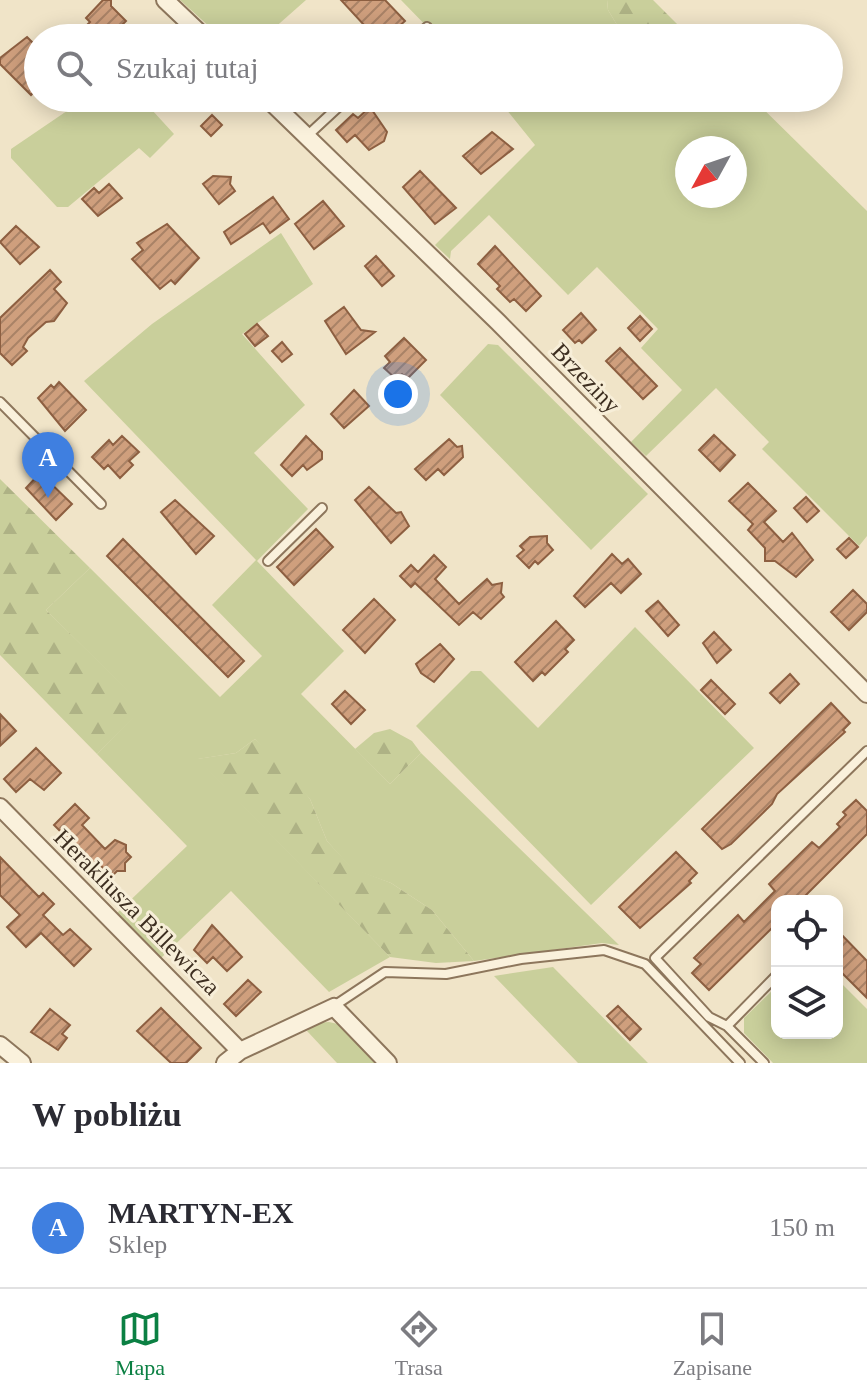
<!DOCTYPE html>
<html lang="pl">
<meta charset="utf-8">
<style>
body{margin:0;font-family:"Times New Roman",serif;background:#f2f2f3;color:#2b2b33}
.controls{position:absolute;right:24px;bottom:24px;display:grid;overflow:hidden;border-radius:16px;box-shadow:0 4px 20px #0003}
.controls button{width:72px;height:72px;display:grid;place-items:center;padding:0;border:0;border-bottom:2px solid #e1e1e2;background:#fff;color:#2b2b33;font:40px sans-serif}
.compass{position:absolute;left:675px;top:136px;width:72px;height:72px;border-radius:50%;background:#fff;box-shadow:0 4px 20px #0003;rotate:230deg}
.you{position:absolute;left:398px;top:394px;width:28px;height:28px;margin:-20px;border:6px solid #fff;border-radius:50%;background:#1a73e8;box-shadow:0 0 0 12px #1a73e833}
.badge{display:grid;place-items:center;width:52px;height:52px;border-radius:50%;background:#0b8043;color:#fff;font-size:26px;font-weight:700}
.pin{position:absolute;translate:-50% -66px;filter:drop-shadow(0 2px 4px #0008)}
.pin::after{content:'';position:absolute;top:42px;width:28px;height:24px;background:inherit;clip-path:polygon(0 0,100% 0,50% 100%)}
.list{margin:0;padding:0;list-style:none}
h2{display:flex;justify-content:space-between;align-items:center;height:104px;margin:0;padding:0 32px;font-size:34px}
h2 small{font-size:26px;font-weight:400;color:#7c7c81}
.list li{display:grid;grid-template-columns:52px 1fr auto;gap:24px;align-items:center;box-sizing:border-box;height:120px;padding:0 32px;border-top:2px solid #e1e1e2}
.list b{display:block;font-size:30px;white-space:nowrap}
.list p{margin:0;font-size:26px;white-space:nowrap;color:#7c7c81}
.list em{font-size:26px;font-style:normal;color:#7c7c81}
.icon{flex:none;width:44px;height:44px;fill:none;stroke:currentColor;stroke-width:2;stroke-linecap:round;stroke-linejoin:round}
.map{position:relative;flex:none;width:867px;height:1063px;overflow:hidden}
.search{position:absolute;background:#fff;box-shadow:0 4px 20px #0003;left:24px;right:24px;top:24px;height:88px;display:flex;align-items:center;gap:20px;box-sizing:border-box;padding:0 28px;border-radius:44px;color:#7c7c81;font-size:30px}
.sheet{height:224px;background:#fff}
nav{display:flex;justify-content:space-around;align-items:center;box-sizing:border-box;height:112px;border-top:2px solid #e1e1e2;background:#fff;font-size:22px;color:#7c7c81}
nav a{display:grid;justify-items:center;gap:4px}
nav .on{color:#0b8043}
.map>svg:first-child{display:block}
.green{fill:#c9cf9b;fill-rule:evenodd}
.forest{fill:url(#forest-firs)}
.building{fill:url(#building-hatch);stroke:#8d5f41;stroke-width:2}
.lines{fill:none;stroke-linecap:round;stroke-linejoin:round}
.lane-casing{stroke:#8d765c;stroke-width:12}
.street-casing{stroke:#8d765c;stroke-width:20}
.lane{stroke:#faf1dc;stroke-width:8}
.street{stroke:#faf1dc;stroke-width:16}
.labels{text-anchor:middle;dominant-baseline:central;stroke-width:6;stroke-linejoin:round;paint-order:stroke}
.street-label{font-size:24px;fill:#3d2e20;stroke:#f7eed8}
</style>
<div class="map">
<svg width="867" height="1063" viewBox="0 0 867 1063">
<defs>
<pattern id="forest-firs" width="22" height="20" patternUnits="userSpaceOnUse" patternTransform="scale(2)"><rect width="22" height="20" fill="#c9cf9b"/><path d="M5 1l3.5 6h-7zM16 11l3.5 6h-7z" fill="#aeb285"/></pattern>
<pattern id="building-hatch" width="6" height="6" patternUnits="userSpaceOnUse" patternTransform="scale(2)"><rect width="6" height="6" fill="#cf9f7d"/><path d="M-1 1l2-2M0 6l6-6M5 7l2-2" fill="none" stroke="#a98266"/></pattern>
</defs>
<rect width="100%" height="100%" fill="#f0e4c8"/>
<path class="green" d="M 180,0 L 306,0 L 263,38 L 222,38 Z
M 401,0 L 607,0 L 608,10 L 625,38 L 438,38 Z
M 86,98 L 141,98 L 174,134 L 150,158 L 139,148 L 68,207 L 57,207 L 11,158 L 11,149 Z
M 497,98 L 752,98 L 867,211 L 867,536 L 859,546 L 762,449 L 769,442 L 716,388 L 646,456 L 631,442 L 682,390 L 641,348 L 658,329 L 597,267 L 568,295 L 489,215 L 451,251 L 450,259 L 435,245 L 535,145 ZM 687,148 L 735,148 L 735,196 L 687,196 Z
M 281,233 L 313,284 L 242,334 L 305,405 L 254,453 L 308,509 L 257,561 L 344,651 L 301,694 L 390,784 L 421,753 L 619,945 L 602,943 L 474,961 L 432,910 L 391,883 L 352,869 L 327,841 L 310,799 L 255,739 L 236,753 L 198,759 L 390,957 L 329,992 L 231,891 L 161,958 L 117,913 L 187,846 L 97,754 L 144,707 L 46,610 L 90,568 L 220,697 L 262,656 L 212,605 L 256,560 L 84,381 L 152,324 Z
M 488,344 L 498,345 L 648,494 L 591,550 L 440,395 Z
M 635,627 L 754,748 L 591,905 L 416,726 L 471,671 L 481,671 L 538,728 Z
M 553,967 L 648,1063 L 578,1063 L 494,976 Z
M 837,979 L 867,1009 L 867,1063 L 773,1063 L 744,1033 L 744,1018 L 777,986 L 777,1033 L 837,1033 Z
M 329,1022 L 342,1025 L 379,1063 L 337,1063 L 307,1031 L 315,1023 Z"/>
<path class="forest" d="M 607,0 L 653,0 L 691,38 L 625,38 L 608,10 Z
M 0,479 L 90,568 L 46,610 L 145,707 L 97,754 L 0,655 Z
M 390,729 L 412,741 L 421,753 L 390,784 L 355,749 L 374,733 Z
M 255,739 L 285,767 L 310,799 L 327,841 L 352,868 L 391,883 L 432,910 L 474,961 L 436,963 L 390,957 L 197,759 L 236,753 Z"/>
<path class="building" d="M 103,0 L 111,0 L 111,6 L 126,21 L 109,38 L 74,38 L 90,22 L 86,18 Z
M 341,0 L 385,0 L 405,21 L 386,38 L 376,38 Z
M 27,37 L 38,48 L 38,88 L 31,95 L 0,64 L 0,58 Z
M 370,107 L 387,132 L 384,141 L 369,150 L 355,135 L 347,142 L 336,130 L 353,114 L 358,118 Z
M 212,115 L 222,125 L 211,136 L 201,126 Z
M 492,132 L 513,149 L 481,174 L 463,156 Z
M 420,171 L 456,208 L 435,224 L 403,187 Z
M 213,176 L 231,177 L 230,184 L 235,191 L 219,204 L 203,184 Z
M 109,184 L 122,198 L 98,216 L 82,199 L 94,188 L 99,193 Z
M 273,197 L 289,219 L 270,233 L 263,223 L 231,244 L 224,232 Z
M 323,201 L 344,226 L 314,249 L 295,224 Z
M 167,224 L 199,258 L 175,284 L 171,280 L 160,289 L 132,259 L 143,250 L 137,243 Z
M 16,226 L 39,247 L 20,264 L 0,242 Z
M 495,246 L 541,296 L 526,311 L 514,299 L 510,302 L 497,289 L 500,286 L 478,264 Z
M 376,256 L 394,276 L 382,286 L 365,266 Z
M 50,270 L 61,282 L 54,289 L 67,303 L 54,321 L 46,322 L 28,338 L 23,347 L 27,351 L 12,365 L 0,353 L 0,318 Z
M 344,307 L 361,330 L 375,332 L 346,354 L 325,321 Z
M 581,313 L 596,330 L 582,343 L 579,340 L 575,343 L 563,330 Z
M 640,316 L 652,329 L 640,341 L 628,328 Z
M 257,324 L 268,336 L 255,346 L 245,334 Z
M 404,338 L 426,360 L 407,379 L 402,374 L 396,379 L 384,368 L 390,362 L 385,356 Z
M 282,342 L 292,354 L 282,362 L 272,351 Z
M 620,348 L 657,386 L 643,399 L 606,361 Z
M 59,382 L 86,410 L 65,431 L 38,398 L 51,385 L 54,388 Z
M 354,390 L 369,406 L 344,428 L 331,414 Z
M 714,435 L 735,455 L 720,471 L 699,450 Z
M 122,436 L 139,452 L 129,461 L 133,465 L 120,478 L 108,465 L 104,469 L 92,457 L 109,440 L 113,445 Z
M 306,436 L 322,452 L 322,459 L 307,470 L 303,465 L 292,476 L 281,465 Z
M 449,439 L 457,447 L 462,446 L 463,457 L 444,475 L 438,469 L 426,480 L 415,469 Z
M 40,473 L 72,504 L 56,520 L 26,488 Z
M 748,483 L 776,511 L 764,522 L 783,542 L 792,533 L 813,560 L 796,577 L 775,561 L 765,561 L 765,548 L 748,530 L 753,524 L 729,501 Z
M 369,487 L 396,513 L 401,512 L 409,526 L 391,543 L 355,500 Z
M 806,497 L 819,511 L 807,522 L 794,508 Z
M 175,500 L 214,536 L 196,554 L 161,512 Z
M 316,529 L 333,547 L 294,585 L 277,567 Z
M 547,536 L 547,543 L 553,550 L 538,564 L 535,561 L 529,568 L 517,556 L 524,550 L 520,546 L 530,537 Z
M 849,538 L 858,547 L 846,558 L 837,549 Z
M 123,539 L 244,661 L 228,677 L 107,556 Z
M 612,554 L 622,564 L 628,559 L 641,574 L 621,593 L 611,583 L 585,607 L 574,596 Z
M 434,555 L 446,567 L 435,579 L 459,604 L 487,579 L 492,585 L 502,583 L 501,593 L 504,597 L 481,619 L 473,612 L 459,625 L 415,583 L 411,587 L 400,576 L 411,565 L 418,572 Z
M 853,590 L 867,604 L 867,612 L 849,630 L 831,612 Z
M 374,599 L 395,620 L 365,653 L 343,630 Z
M 658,601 L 679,625 L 668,636 L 646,611 Z
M 556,621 L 574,640 L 565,649 L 568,652 L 545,675 L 542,672 L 533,681 L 515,662 Z
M 714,632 L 731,650 L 717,663 L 703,643 Z
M 440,644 L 454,659 L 434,682 L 421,673 L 416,664 Z
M 790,674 L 799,684 L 780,703 L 770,693 Z
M 711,680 L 735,704 L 725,714 L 701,690 Z
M 345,691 L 365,710 L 351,724 L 332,704 Z
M 831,703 L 850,723 L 843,730 L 845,732 L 777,794 L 772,804 L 731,844 L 722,849 L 702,829 Z
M 0,714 L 16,731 L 0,746 Z
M 36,748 L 61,773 L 44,790 L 30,779 L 16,792 L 4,779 Z
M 856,800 L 867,811 L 867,834 L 800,901 L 777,901 L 777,923 L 709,990 L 692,973 L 701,964 L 694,958 L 738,915 L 744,922 L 775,891 L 769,884 L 812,842 L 819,848 L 840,827 L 837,824 L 846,815 L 843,812 Z
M 75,804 L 89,818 L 82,825 L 105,849 L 115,840 L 126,845 L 126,852 L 131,857 L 125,863 L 125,871 L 117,871 L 112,876 L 101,866 L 98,869 L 54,825 Z
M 676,852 L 697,873 L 689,881 L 691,883 L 640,928 L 619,907 Z
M 0,857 L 39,897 L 43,893 L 54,904 L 43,915 L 63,935 L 70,929 L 91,949 L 74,966 L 41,933 L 26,947 L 7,927 L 20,915 L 0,895 Z
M 212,925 L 242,957 L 227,971 L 213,957 L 207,963 L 194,950 Z
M 837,930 L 867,961 L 867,998 L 837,968 Z
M 248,980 L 261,992 L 236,1016 L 224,1004 Z
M 618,1006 L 641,1029 L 630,1040 L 607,1016 Z
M 161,1008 L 201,1048 L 186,1063 L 171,1063 L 137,1031 Z
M 50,1009 L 70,1025 L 62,1034 L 67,1038 L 58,1050 L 31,1032 Z"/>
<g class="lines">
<defs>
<path id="lane" d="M 414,38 L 427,27
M 307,136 L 348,98
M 0,402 L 101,504
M 268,561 L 322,508
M 334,1006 L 385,972 L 446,974 L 521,959 L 604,950 L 645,964 L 740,1063
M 727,1026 L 777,975
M 764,1063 L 727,1026 L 709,1017 L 655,958 L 867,751"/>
<path id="street" d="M 165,0 L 205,38
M 267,98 L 498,322 L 867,694
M 0,807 L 240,1051
M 0,1045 L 22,1063
M 225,1063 L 240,1051 L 334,1007 L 388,1063"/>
</defs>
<use href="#lane" class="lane-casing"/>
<use href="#street" class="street-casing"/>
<use href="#lane" class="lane"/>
<use href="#street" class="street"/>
</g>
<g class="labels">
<g class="street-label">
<text transform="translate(586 378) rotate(46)">Brzeziny</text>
<text transform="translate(137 912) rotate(45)">Herakliusza Billewicza</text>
</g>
</g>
</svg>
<div class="controls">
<button><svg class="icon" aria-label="locate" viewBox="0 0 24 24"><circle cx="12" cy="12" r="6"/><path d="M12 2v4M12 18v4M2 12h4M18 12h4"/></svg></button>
<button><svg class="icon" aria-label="layers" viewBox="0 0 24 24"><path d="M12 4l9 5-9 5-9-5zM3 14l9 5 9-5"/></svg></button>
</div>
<svg class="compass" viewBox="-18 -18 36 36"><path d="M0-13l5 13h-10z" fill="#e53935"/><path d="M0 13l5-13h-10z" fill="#7c7c81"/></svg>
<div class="you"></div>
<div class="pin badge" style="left:48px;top:498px;background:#3f7fe0">A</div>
<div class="search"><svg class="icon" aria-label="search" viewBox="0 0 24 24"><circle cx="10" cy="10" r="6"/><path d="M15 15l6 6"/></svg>Szukaj tutaj</div>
</div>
<section class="sheet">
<h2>W pobliżu<small></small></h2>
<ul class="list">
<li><span class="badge" style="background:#3f7fe0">A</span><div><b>MARTYN-EX</b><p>Sklep</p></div><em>150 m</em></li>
</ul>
</section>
<nav>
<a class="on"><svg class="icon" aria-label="map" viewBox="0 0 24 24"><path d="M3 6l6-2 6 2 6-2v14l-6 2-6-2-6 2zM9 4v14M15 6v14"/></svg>Mapa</a>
<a><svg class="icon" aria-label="directions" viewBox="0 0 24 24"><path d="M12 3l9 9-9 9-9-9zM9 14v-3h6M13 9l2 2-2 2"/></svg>Trasa</a>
<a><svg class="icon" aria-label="saved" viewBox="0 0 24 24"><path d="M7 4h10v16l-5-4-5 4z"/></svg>Zapisane</a>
</nav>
